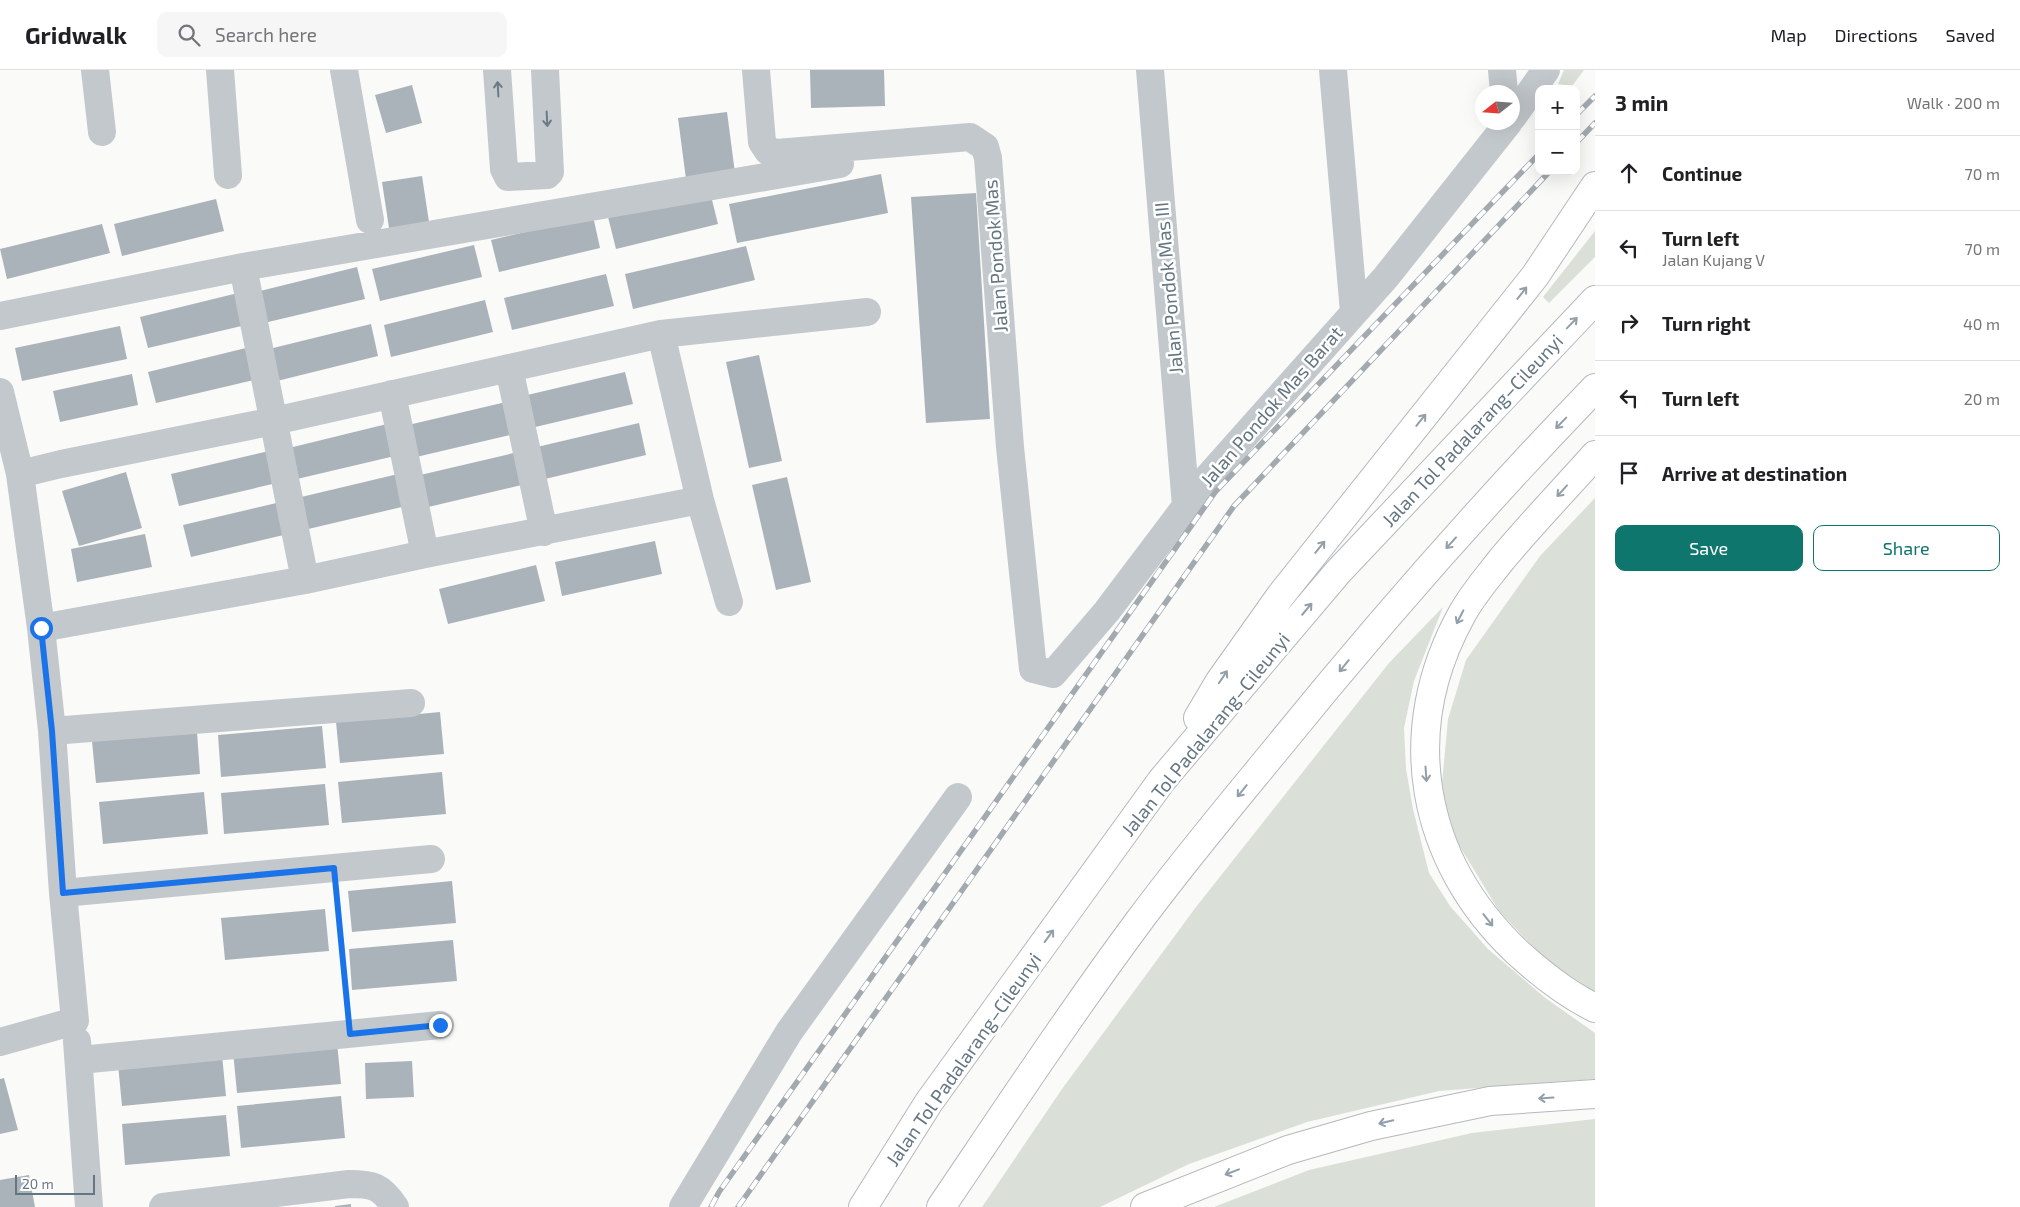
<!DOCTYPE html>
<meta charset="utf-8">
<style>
body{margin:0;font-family:"Exo 2",sans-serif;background:#f6f6f6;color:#202124}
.controls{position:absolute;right:15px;top:15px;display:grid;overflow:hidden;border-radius:10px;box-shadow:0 5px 20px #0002}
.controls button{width:45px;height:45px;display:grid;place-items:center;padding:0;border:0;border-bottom:1px solid #e0e0e0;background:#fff;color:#202124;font:25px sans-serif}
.compass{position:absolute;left:1475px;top:15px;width:45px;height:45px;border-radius:50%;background:#fff;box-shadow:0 5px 20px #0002;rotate:253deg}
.scale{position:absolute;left:15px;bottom:12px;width:80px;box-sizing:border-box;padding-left:5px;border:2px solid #657683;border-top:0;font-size:14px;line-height:18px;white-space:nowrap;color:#657683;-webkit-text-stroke:4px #fff;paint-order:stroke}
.stop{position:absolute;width:15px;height:15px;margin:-11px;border:4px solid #1a73e8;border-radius:50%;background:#fff}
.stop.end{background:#1a73e8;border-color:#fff;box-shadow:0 1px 5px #0008}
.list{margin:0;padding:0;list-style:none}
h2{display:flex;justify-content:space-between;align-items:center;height:65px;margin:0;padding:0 20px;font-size:21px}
h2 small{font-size:16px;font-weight:400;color:#757577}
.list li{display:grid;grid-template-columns:32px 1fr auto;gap:15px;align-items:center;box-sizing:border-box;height:75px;padding:0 20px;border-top:1px solid #e0e0e0}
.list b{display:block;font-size:19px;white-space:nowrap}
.list p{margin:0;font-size:16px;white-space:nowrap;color:#757577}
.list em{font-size:16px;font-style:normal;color:#757577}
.actions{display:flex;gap:10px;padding:15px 20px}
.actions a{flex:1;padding:11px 0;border:1px solid #0f766e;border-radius:10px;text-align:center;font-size:18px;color:#0f766e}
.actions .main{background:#0f766e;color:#fff}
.icon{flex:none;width:28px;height:28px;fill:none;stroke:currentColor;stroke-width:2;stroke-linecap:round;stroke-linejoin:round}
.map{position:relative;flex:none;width:1595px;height:1137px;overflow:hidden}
header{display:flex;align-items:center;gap:30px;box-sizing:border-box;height:70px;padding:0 25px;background:#fff;border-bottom:1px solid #e0e0e0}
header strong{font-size:24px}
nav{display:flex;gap:28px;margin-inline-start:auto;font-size:18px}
.search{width:350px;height:45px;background:#f6f6f6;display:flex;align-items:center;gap:12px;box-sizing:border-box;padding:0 18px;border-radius:10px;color:#757577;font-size:19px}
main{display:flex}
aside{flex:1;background:#fff}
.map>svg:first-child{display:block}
.green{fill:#dadfd7}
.building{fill:#aab3b9}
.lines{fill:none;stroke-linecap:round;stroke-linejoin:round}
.highway-casing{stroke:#b4b9bd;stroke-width:30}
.path{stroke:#bbbfc2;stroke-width:3;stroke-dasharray:2.5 2.5;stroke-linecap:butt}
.street{stroke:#c3c8cc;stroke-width:28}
.highway{stroke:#fff;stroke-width:28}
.rail-casing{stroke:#a2aab0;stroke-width:5.5}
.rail{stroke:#fff;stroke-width:4;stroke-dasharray:11;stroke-linecap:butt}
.oneway{stroke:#6a7a87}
.oneway2{stroke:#939fa8}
.route{stroke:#1a73e8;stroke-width:6}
.labels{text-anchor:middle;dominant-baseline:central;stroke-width:5;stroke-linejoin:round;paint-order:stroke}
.street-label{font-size:19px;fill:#657683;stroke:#fff}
</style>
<header>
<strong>Gridwalk</strong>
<div class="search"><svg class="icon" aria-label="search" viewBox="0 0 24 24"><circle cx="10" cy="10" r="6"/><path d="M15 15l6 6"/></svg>Search here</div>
<nav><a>Map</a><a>Directions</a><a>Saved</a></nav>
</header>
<main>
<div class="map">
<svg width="1595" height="1137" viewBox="0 0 1595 1137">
<rect width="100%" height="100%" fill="#fafaf8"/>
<path class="green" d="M 1564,0 L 1584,0 L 1572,16 L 1558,14 Z
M 1595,161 L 1595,187 L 1549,233 L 1543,227 Z
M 1595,428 L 1595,922 L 1546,890 L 1499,841 L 1456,770 L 1441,724 L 1448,649 L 1466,590 L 1540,486 Z
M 1443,537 L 1414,611 L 1404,658 L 1406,699 L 1413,739 L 1429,803 L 1450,836 L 1488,879 L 1544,927 L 1595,963 L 1595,1009 L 1439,1021 L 1307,1052 L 1189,1094 L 1100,1137 L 982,1137 L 1062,1019 L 1196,837 L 1389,593 Z
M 1595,1049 L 1595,1137 L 1214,1137 L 1309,1100 L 1472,1063 Z"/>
<path class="building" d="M 810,0 L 884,0 L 885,36 L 811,38 Z
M 412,15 L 422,53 L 386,63 L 375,25 Z
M 727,42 L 735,103 L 686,109 L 678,48 Z
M 881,104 L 888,143 L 737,173 L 729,134 Z
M 422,106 L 429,152 L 389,158 L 382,112 Z
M 710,122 L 718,154 L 616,179 L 608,147 Z
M 976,123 L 990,349 L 926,353 L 911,127 Z
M 216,129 L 224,161 L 122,186 L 114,154 Z
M 593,146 L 600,178 L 499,202 L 491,170 Z
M 102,154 L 110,183 L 7,209 L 0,179 Z
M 474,175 L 482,207 L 380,231 L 372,199 Z
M 746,176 L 755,210 L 633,239 L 625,204 Z
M 357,197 L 365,229 L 264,253 L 256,222 Z
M 606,204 L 614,236 L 512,260 L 504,228 Z
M 242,222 L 250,254 L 148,278 L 140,247 Z
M 485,230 L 493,262 L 391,287 L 384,255 Z
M 371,254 L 378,286 L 277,311 L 269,279 Z
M 120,256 L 127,289 L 22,311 L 15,278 Z
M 250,277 L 258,309 L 156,333 L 148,302 Z
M 759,285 L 782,391 L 749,398 L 726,292 Z
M 625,302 L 633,334 L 531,358 L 523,326 Z
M 132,304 L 138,335 L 60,352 L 53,321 Z
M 506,332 L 514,364 L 412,388 L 404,356 Z
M 391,353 L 399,385 L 297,409 L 289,378 Z
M 639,353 L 646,385 L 545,409 L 537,377 Z
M 273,380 L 281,412 L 179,436 L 171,404 Z
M 518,382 L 526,414 L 424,438 L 416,406 Z
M 126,402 L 142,458 L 79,476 L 62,421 Z
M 398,404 L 406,436 L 304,460 L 297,428 Z
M 787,407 L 811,512 L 776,520 L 752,415 Z
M 285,431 L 292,463 L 191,487 L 183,455 Z
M 145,464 L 152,497 L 77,512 L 71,479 Z
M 655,471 L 662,504 L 562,526 L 555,492 Z
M 536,495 L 545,531 L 448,554 L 439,519 Z
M 440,642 L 444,684 L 340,693 L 336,652 Z
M 322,656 L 326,698 L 221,707 L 218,665 Z
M 197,662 L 200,704 L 96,713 L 92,671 Z
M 442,702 L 446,744 L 342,753 L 338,712 Z
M 325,714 L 329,755 L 224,764 L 221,723 Z
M 204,722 L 208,764 L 103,774 L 99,732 Z
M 452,811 L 456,853 L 352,862 L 348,821 Z
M 325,839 L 329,881 L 225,890 L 221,848 Z
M 453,870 L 457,911 L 352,920 L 349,879 Z
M 337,972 L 341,1014 L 237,1023 L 233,981 Z
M 222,985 L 226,1026 L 122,1036 L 118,994 Z
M 412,991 L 414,1027 L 366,1029 L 365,993 Z
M 4,1008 L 18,1060 L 0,1064 L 0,1009 Z
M 341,1026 L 345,1068 L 241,1078 L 237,1036 Z
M 226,1045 L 230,1086 L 125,1095 L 122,1054 Z
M 29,1105 L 35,1137 L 0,1137 L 0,1110 Z
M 351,1134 L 351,1137 L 335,1137 L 335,1136 Z"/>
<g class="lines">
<defs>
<path id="highway" d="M 1595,385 C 1564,420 1532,453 1502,489 C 1488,507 1473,524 1462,544 C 1397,661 1420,789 1516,881 C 1541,904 1565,923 1595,938
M 1198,648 L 1220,611 L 1281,525 L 1535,206 L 1595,116
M 863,1137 L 929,1032 L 1162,710 L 1338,502 L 1595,230
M 941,1137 C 1006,1041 1070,944 1139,851 C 1182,793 1228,738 1274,682 C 1376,556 1482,435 1595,318
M 1145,1137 L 1288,1080 L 1371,1056 L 1490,1031 L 1595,1024"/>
</defs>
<use href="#highway" class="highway-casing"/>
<path class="path" d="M 337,826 L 347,936"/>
<path class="street" d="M 95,0 L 102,62
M 220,0 L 228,105
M 344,0 L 370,150
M 497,0 L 504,99 L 508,107 L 547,105 L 550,102 L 545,0
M 756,0 L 762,72 L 768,81 L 777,83 L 970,67 L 985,77 L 988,88 L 1010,377 L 1033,599 L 1053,604 L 1107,541 L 1208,407 L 1386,207 L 1509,52
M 1150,0 L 1186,436
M 1333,0 L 1354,242
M 1502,0 L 1504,22
M 1512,48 L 1546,0
M 243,197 L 305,510
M 0,246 L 243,197 L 840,94
M 661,264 L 700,430 L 729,532
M 509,298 L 544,462
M 0,322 L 20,404
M 392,324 L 425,484
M 41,558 L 305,510 L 425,484 L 700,430
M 52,661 L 411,633
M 63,823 L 431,789
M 77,971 L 89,1137
M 0,972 L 75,951 L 63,823 L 52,661 L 41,558 L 20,404 L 61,394 L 274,351 L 661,264 L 867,242
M 80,990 L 440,955
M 163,1137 L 349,1114 C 373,1114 381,1116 395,1137
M 683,1137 L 789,962 L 958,727"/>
<use href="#highway" class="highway"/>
<defs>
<path id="rail" d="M 1576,45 L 1595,26
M 1576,73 L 1595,53
M 711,1137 L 719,1122 L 1216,421 L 1539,84
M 738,1137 L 1234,436 L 1550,101"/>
</defs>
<use href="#rail" class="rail-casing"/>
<use href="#rail" class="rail"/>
</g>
<defs><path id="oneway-shaft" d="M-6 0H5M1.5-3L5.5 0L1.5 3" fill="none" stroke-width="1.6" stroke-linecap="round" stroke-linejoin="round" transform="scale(1.25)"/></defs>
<g class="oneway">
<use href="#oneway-shaft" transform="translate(498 19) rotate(-93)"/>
<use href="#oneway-shaft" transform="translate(547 49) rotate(87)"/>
</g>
<g class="oneway2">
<use href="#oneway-shaft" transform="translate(1522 223) rotate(-52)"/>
<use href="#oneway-shaft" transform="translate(1572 253) rotate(-46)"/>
<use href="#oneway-shaft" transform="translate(1421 350) rotate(-51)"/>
<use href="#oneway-shaft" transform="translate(1561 353) rotate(134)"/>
<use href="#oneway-shaft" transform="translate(1562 421) rotate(132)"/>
<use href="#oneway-shaft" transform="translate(1451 473) rotate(132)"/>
<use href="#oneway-shaft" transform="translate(1320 477) rotate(-51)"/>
<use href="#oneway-shaft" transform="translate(1307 539) rotate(-50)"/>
<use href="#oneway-shaft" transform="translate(1460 547) rotate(117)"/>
<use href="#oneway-shaft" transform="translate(1344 596) rotate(129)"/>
<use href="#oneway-shaft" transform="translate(1223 607) rotate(-56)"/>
<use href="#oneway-shaft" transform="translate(1426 704) rotate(86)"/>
<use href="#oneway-shaft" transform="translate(1242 721) rotate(129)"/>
<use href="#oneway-shaft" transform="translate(1488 850) rotate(52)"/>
<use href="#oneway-shaft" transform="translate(1049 866) rotate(-54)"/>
<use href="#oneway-shaft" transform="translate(1546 1028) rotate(176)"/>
<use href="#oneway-shaft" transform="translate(1386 1052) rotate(167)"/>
<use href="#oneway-shaft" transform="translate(1232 1102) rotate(159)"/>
</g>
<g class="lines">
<path class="route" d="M 41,558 L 52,661 L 63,823 L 334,798 L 350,964 L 440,955"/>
</g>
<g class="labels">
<g class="street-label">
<text transform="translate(995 186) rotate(-94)">Jalan Pondok Mas</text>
<text transform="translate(1168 218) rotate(-95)">Jalan Pondok Mas III</text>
<text transform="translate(1271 336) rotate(-49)">Jalan Pondok Mas Barat</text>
<text transform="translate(1472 360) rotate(-47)">Jalan Tol Padalarang–Cileunyi</text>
<text transform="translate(1205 664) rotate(-51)">Jalan Tol Padalarang–Cileunyi</text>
<text transform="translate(963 989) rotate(-55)">Jalan Tol Padalarang–Cileunyi</text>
</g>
</g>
</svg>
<div class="controls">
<button>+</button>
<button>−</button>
</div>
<svg class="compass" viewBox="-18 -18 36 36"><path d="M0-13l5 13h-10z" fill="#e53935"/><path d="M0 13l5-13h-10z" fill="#757577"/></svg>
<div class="scale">20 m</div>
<div class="stop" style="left:41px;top:558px"></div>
<div class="stop end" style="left:440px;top:955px"></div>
</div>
<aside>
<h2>3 min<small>Walk · 200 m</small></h2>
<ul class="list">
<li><svg class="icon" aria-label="ahead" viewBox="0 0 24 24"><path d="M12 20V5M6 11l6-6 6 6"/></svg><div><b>Continue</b></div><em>70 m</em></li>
<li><svg class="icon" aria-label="left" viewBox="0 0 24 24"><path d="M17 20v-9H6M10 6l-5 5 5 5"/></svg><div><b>Turn left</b><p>Jalan Kujang V</p></div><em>70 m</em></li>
<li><svg class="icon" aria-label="right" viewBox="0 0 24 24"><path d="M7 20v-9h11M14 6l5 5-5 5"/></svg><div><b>Turn right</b></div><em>40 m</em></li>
<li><svg class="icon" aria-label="left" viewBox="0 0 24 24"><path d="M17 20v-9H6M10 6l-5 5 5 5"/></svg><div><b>Turn left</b></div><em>20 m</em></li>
<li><svg class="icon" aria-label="arrive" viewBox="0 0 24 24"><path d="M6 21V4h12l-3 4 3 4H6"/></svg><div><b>Arrive at destination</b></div></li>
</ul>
<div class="actions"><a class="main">Save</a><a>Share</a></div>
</aside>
</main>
